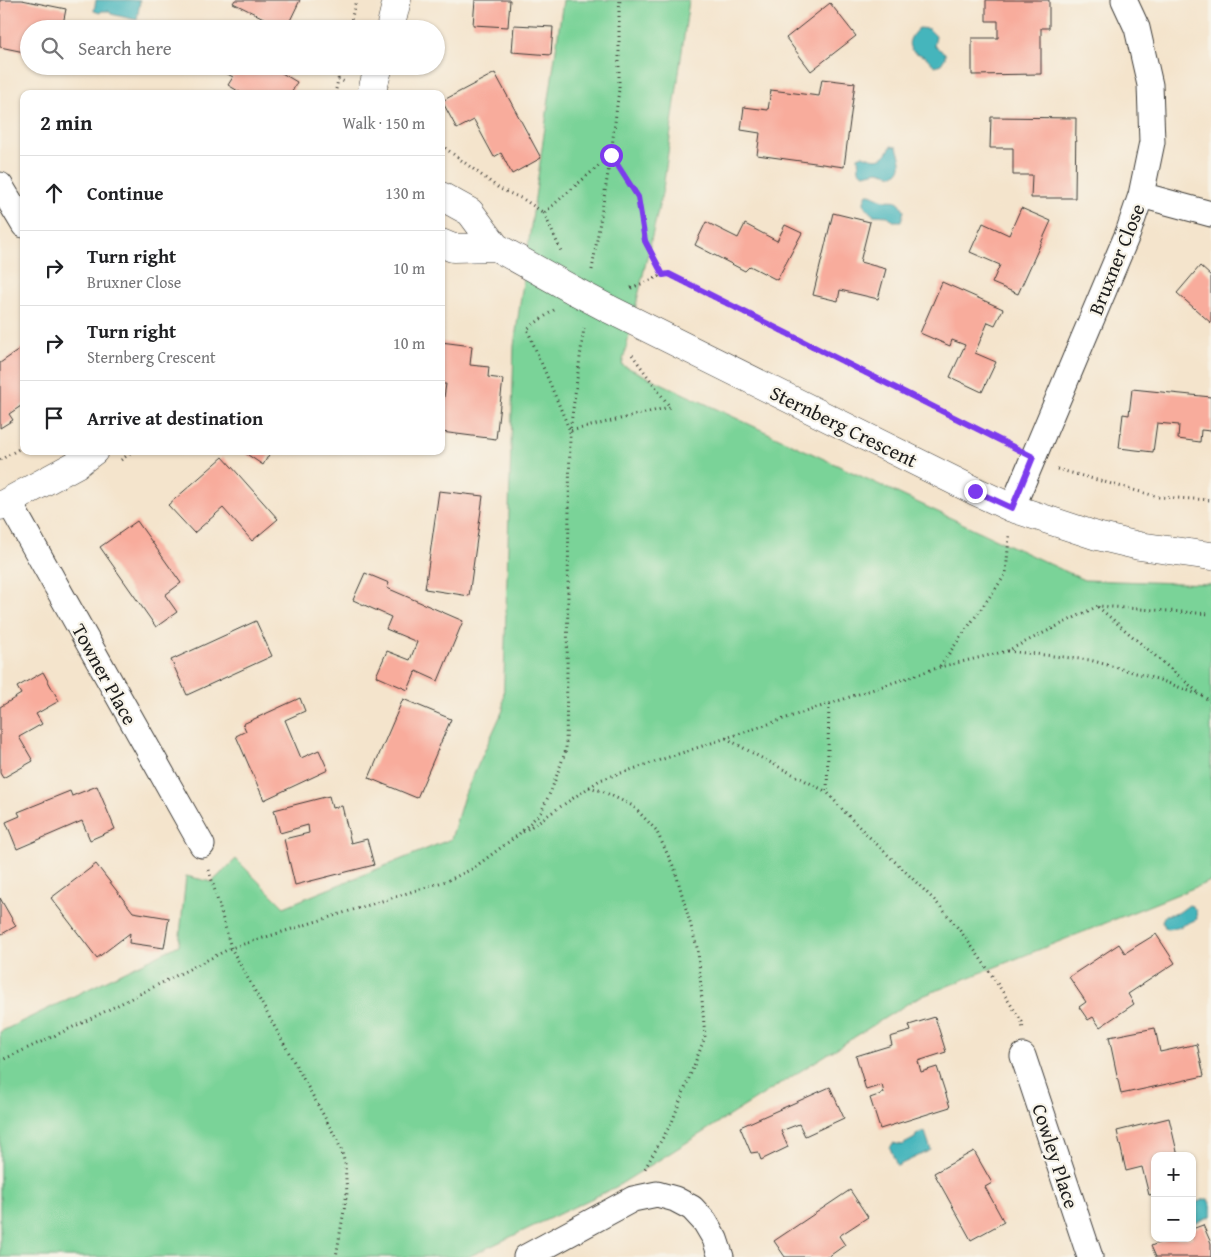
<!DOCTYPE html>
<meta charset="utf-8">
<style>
body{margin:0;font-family:"Gentium Book Plus",serif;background:#f2f2f2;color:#202124}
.controls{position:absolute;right:15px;bottom:15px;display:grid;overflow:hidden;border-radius:10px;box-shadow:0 1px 4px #0004}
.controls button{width:45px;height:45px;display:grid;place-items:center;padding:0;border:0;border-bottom:1px solid #e0e0e0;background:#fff;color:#202124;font:25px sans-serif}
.stop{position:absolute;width:15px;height:15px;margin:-11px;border:4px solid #7c3aed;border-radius:50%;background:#fff}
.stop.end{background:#7c3aed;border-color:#fff;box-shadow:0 1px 5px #0008}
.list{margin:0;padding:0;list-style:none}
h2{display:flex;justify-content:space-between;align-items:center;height:65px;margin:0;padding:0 20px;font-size:21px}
h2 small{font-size:16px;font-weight:400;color:#757577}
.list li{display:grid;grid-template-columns:32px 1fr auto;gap:15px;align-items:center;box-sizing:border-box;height:75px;padding:0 20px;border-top:1px solid #e0e0e0}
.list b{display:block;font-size:19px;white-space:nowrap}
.list p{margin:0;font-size:16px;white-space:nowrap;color:#757577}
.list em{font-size:16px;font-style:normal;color:#757577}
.icon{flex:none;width:28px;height:28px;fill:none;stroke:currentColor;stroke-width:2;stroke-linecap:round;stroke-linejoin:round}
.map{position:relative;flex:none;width:1211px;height:1257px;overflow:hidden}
.search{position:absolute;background:#fff;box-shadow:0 1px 4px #0004;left:20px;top:20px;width:425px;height:55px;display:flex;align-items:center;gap:12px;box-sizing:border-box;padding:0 18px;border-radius:28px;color:#757577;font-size:19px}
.panel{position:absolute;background:#fff;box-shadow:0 1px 4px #0004;left:20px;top:90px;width:425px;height:365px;border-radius:10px}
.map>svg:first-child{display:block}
.green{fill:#7ad398;stroke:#4b785a}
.water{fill:#45b5bc;stroke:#30686c}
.building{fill:#f8ac9c}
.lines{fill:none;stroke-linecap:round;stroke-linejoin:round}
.minor-casing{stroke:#3c3a36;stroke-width:27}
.tertiary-casing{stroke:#3c3a36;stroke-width:29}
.path{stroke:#3c3a36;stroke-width:3;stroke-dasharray:1 4;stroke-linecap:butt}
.minor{stroke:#fff;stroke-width:25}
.tertiary{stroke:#fff;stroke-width:28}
.tertiary-bridge-casing{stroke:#3c3a36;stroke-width:29;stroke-linecap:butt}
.tertiary-bridge{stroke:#fff;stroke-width:28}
.route{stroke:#7c3aed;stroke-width:6}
.labels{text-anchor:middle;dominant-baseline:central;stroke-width:4.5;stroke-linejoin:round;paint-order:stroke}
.street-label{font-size:20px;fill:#1c1c1c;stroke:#f7f3e8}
</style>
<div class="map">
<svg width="1211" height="1257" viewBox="0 0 1211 1257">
<rect width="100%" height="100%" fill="#f7f3e8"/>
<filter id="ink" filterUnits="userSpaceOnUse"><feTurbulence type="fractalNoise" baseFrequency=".02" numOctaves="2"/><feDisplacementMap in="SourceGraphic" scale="10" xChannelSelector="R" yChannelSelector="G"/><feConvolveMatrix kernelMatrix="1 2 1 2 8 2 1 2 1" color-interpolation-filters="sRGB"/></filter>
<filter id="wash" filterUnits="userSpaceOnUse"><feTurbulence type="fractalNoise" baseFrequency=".0096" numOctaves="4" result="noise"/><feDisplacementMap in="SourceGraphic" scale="20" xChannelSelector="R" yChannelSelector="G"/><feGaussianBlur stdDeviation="1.12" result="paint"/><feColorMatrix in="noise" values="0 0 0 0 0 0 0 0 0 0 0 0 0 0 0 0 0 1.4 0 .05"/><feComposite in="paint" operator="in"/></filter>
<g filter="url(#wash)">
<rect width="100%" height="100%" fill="#f4e4cc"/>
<path class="green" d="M 563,0 L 689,0 L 663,189 L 622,365 L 1084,580 L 1211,584 L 1211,881 L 915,999 L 616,1187 L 468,1257 L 0,1257 L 0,1032 L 179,945 L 186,876 L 212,882 L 236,859 L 284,907 L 451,839 L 464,796 L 503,710 L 514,346 Z"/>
<path class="water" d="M 96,0 L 132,0 L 140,1 L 137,20 L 111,14 L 109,11 L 102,11 L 100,13 L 94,11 Z
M 919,28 L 929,29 L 936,36 L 934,46 L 945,53 L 945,58 L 941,64 L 935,66 C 931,63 929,60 926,57 C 922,55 918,54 914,52 C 904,45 912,34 919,28 Z
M 891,146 L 897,147 C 900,158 906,168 894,175 L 878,171 L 864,174 L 859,171 L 858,157 L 863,155 C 877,161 884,161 891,146 Z
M 867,194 C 873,194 874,196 879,198 C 891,204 898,194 904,211 L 901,221 L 893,221 L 888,216 L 873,215 C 865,208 861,204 867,194 Z
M 1189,905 L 1192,906 L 1196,911 L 1197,919 L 1177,928 L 1166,929 L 1162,921 L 1165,915 L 1178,913 Z
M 922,1132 L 925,1132 L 931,1150 L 897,1166 L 890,1148 L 893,1143 L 902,1145 L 915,1138 L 916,1135 Z
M 1205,1199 L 1208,1199 L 1211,1206 L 1211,1216 L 1192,1224 L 1192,1204 Z"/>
<g id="blocks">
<path class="building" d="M 0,0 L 22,0 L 66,9 L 62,29 L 29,29 L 29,53 L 0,47 Z
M 235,0 L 300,0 L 286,29 L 233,3 Z
M 475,0 L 510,0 L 508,27 L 473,25 Z
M 986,0 L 1049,0 L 1049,28 L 1041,28 L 1041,74 L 972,75 L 972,38 L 998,38 L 998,21 L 986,21 Z
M 830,3 L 856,36 L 811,71 L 786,38 Z
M 514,25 L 553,27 L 551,55 L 512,52 Z
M 213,66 L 270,66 L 297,82 L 291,94 L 243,94 L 228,85 L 233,77 Z
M 495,73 L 541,158 L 512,174 L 501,153 L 494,157 L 474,120 L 457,129 L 442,101 Z
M 822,79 L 855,83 L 844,167 L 757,155 L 760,133 L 741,130 L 744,107 L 768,110 L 771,90 L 819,96 Z
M 991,117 L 1076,118 L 1075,198 L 1031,198 L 1032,175 L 1013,175 L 1013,148 L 990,148 Z
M 1021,208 L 1051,221 L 1018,294 L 992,283 L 1000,265 L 970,252 L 983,223 L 1009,235 Z
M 833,213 L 870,222 L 860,262 L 886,269 L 878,299 L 840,290 L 838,301 L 813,295 Z
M 706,222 L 738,238 L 745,224 L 777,241 L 785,225 L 802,233 L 777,280 L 750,266 L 745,271 L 695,245 Z
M 1200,266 L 1211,276 L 1211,323 L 1177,293 Z
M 942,282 L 1003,309 L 995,325 L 988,322 L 975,353 L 996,362 L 982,392 L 950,377 L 965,345 L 952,340 L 950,346 L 920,333 Z
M 441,342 L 472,346 L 470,365 L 489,367 L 488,377 L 503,379 L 496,439 L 441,432 L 441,417 L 446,384 L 441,384 Z
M 22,348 L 24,350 L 24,404 L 9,414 L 13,420 L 0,428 L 0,363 Z
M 1132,389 L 1211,397 L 1211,431 L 1201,430 L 1200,442 L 1178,439 L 1179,425 L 1157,423 L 1153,452 L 1119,448 L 1123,414 L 1129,415 Z
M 242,451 L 271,451 L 263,465 Z
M 223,457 L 278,519 L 252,541 L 223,508 L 194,533 L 168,505 Z
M 439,491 L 483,496 L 469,596 L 425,589 Z
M 137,521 L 181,583 L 165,595 L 177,612 L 156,627 L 100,547 Z
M 365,573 L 389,583 L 387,588 L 463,621 L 438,681 L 416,671 L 408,690 L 376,676 L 387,651 L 410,660 L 417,642 L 386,629 L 391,617 L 353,600 Z
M 256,621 L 272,656 L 187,695 L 171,660 Z
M 43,672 L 59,701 L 36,714 L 42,724 L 19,737 L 33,761 L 3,778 L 0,773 L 0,707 L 21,694 L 17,687 Z
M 300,698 L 305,711 L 285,720 L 301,758 L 319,750 L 328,770 L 264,800 L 236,736 L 246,731 L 243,724 Z
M 403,699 L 451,719 L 417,798 L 369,778 Z
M 97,786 L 115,829 L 90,840 L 82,821 L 17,849 L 6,822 L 20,816 L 18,812 L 70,791 L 72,796 Z
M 329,796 L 332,808 L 342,806 L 351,843 L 367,839 L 374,865 L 295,885 L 284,839 L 309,833 L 308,825 L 280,833 L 274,810 Z
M 96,864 L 133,912 L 169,918 L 164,948 L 129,943 L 130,933 L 97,958 L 51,898 Z
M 0,898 L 16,926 L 0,935 Z
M 1156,934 L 1175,963 L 1128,994 L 1134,1004 L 1100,1027 L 1093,1017 L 1088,1020 L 1079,1007 L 1086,1002 L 1069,977 L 1119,944 L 1125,953 Z
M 935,1017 L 946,1052 L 918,1061 L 921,1072 L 937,1067 L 950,1107 L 880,1129 L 870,1098 L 884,1093 L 882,1085 L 866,1090 L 856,1056 L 892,1045 L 890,1037 L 911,1031 L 909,1025 Z
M 1155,1028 L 1160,1052 L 1197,1044 L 1204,1076 L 1121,1094 L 1109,1037 Z
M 830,1087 L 844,1118 L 805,1136 L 799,1124 L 781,1131 L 788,1147 L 761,1160 L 758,1152 L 751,1153 L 740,1127 Z
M 1169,1118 L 1178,1156 L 1155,1156 L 1155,1194 L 1149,1195 L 1142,1167 L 1126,1171 L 1117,1131 Z
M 974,1151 L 992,1183 L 985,1187 L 1004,1222 L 971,1240 L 934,1173 Z
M 850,1190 L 868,1217 L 839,1236 L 845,1245 L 828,1257 L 785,1257 L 774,1241 Z
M 1203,1225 L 1211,1243 L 1211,1257 L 1156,1257 L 1151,1246 L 1170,1238 L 1192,1238 L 1192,1229 Z"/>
</g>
</g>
<g filter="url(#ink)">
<use href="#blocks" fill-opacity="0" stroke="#3c3a36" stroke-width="1"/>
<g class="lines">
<defs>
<path id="minor" d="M 0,185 L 24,225
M 1141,195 L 1211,214
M 9,502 L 202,845
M 1012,508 L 1128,233 L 1141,195 L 1152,142 L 1150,85 L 1137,28 L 1124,0
M 1023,1056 L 1090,1257
M 526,1257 L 633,1199 L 657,1194 L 675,1199 L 692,1208 L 705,1222 L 715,1239 L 721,1257"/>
<path id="tertiary" d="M 390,29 L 397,0
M 371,94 L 379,66
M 441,196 L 470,212 L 496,247 L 575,291
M 441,243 L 453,248 L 496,247
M 607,308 L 975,491 L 1012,508 L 1097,536 L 1139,546 L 1211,556
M 0,506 L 77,464 L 94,451"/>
</defs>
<use href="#minor" class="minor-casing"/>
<use href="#tertiary" class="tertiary-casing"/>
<path class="path" d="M 349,29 L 356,0
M 338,79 L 347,83
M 335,94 L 341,66
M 441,145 L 500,189 L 523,199 L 544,213 L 611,155 L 638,197 L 645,241 L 663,275
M 544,213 L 561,251
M 592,270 L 611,155 L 619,89 L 619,11 L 620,0
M 631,288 L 663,275 L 669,275 L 1009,445
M 554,310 L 527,329 L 570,431 L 670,407 L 630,352
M 0,460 L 24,446
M 121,460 L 133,451
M 1057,469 L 1159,497 L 1211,500
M 1098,607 L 1200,694
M 1008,651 L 1090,660 L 1157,679 L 1203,696 L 1211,702
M 940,666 L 1006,574 L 1009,536
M 829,704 L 827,792 C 860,831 899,864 935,901 C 969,938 995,980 1022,1022 L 1023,1030
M 726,738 L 756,755 L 827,792
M 589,787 L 602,791 L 633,806 L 656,830 L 675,870 L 698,951 L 705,1037 L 672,1122 L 644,1170
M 523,832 L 600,780 L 940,667 L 1007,651 L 1098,606 L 1211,614
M 209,870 L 231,948 L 335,1136 L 341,1149 L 345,1164 L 347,1193 L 336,1257
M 0,1061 L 86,1021 L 231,948 L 449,880 L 472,869 L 518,835 L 541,812 L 551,791 L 566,750 L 570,431 L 584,328"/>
<use href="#minor" class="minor"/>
<use href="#tertiary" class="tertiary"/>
<defs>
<path id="tertiary-bridge" d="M 575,291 L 607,308"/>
</defs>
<use href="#tertiary-bridge" class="tertiary-bridge-casing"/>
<use href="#tertiary-bridge" class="tertiary-bridge"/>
</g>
</g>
<g class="lines" filter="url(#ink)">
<path class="route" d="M 611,155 L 638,197 L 645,241 L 663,275 L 669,274 L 1033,457 L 1012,508 L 975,491"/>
</g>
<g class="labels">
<g class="street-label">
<text transform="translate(1116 259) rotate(-68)">Bruxner Close</text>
<text transform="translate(844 426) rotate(26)">Sternberg Crescent</text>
<text transform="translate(105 674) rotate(61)">Towner Place</text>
<text transform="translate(1056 1156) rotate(72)">Cowley Place</text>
</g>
</g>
</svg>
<div class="controls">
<button>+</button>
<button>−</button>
</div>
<div class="stop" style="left:611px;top:155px"></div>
<div class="stop end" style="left:975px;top:491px"></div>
<div class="search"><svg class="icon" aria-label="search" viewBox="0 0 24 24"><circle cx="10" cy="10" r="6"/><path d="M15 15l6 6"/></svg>Search here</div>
<section class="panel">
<h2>2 min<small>Walk · 150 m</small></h2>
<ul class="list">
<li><svg class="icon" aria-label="ahead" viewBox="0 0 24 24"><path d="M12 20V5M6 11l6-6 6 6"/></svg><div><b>Continue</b></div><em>130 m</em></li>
<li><svg class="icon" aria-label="right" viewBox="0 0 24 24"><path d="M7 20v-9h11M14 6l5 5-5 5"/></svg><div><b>Turn right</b><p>Bruxner Close</p></div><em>10 m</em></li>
<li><svg class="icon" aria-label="right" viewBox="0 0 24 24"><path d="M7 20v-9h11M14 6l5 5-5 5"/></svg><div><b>Turn right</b><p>Sternberg Crescent</p></div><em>10 m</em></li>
<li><svg class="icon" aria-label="arrive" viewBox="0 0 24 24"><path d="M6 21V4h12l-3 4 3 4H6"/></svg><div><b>Arrive at destination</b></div></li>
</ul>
</section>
</div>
